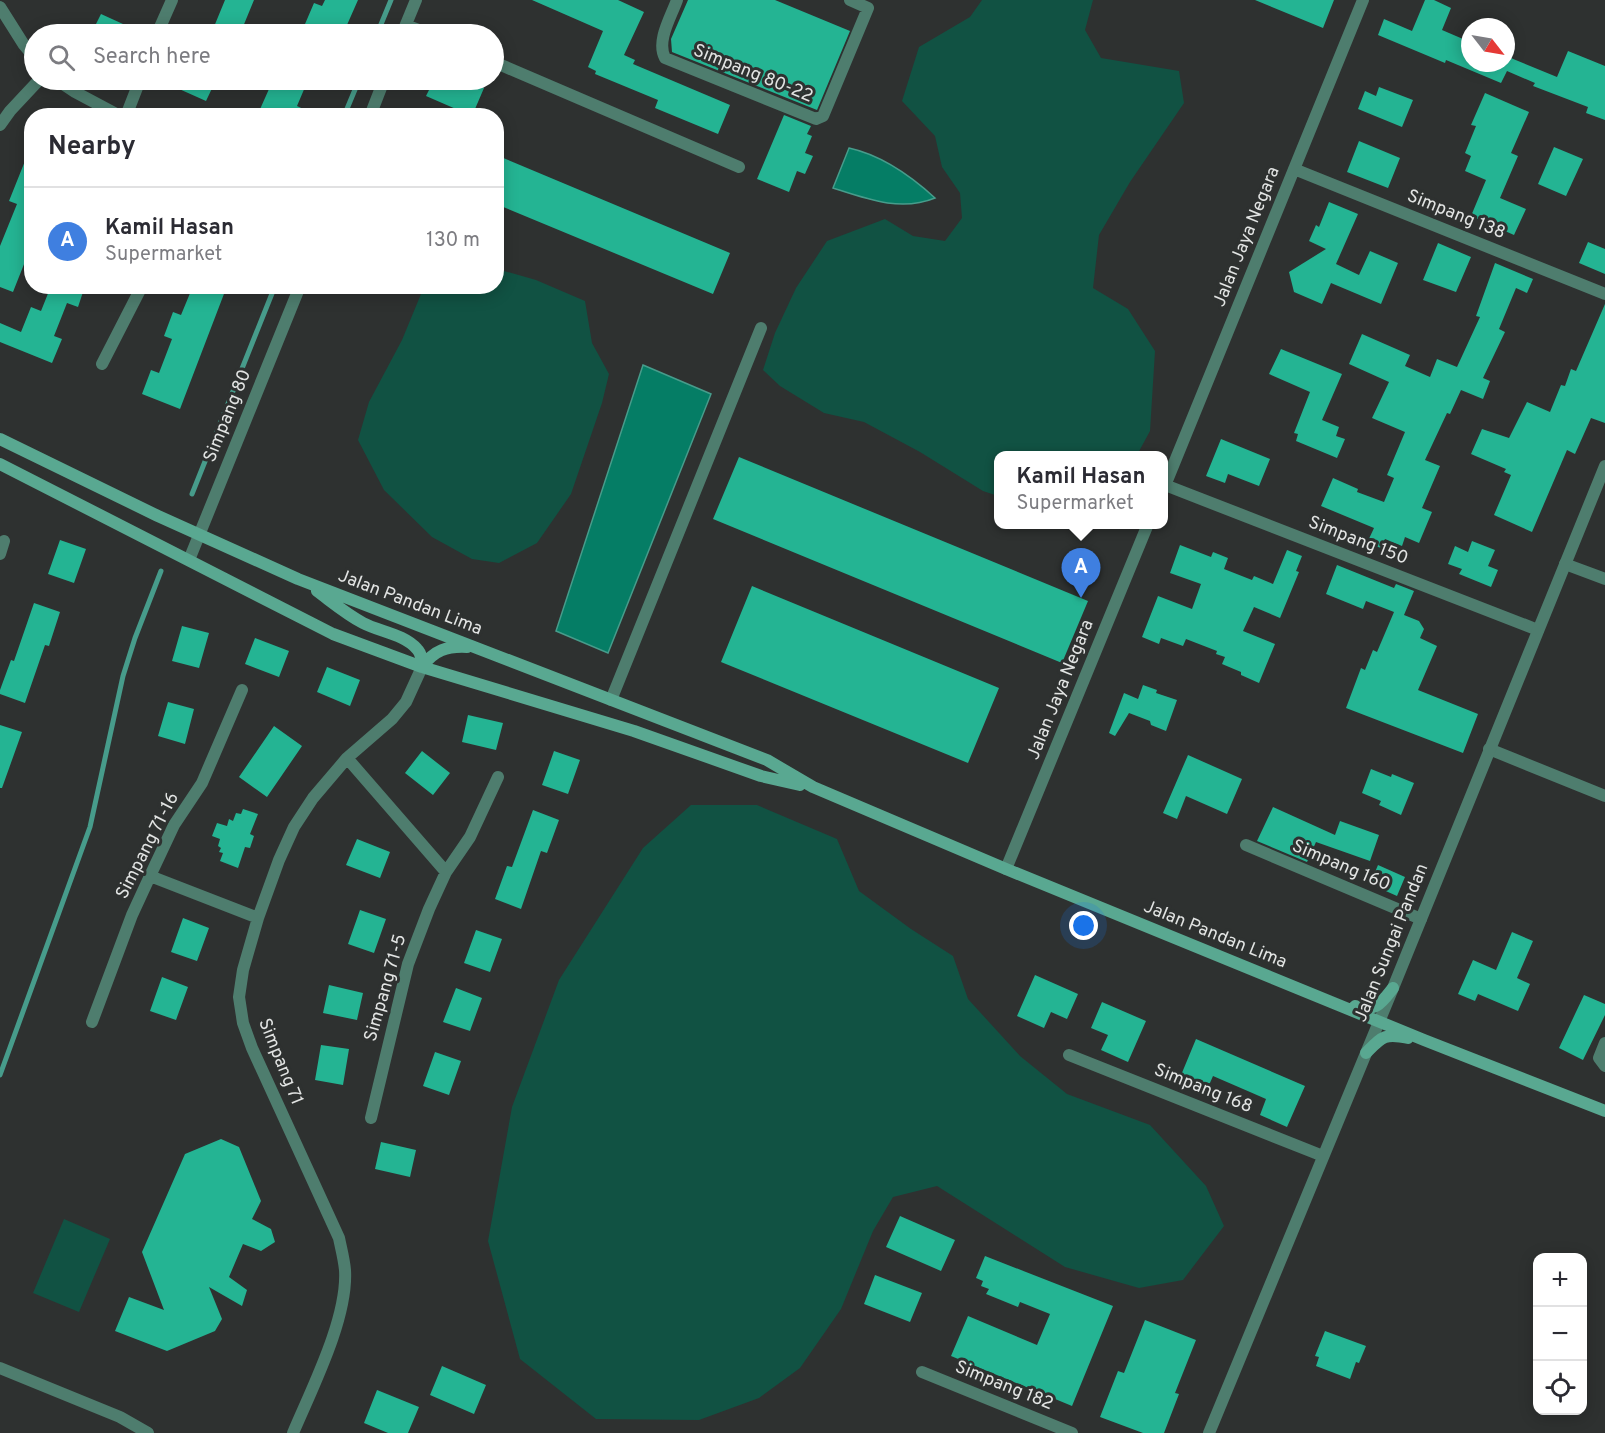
<!DOCTYPE html>
<meta charset="utf-8">
<style>
body{margin:0;font-family:Overpass,sans-serif;background:#f2f2f3;color:#2b2b33}
.controls{position:absolute;right:18px;bottom:18px;display:grid;overflow:hidden;border-radius:12px;box-shadow:0 3px 15px #0003}
.controls button{width:54px;height:54px;display:grid;place-items:center;padding:0;border:0;border-bottom:2px solid #e1e1e2;background:#fff;color:#2b2b33;font:30px sans-serif}
.compass{position:absolute;left:1461px;top:18px;width:54px;height:54px;border-radius:50%;background:#fff;box-shadow:0 3px 15px #0003;rotate:121deg}
.you{position:absolute;left:1084px;top:926px;width:21px;height:21px;margin:-15px;border:4px solid #fff;border-radius:50%;background:#1a73e8;box-shadow:0 0 0 9px #1a73e833}
.badge{display:grid;place-items:center;width:39px;height:39px;border-radius:50%;background:#865d60;color:#fff;font-size:20px;font-weight:700}
.pin{position:absolute;translate:-50% -50px;filter:drop-shadow(0 2px 3px #0008)}
.pin::after{content:'';position:absolute;top:32px;width:21px;height:18px;background:inherit;clip-path:polygon(0 0,100% 0,50% 100%)}
.popup{position:absolute;left:994px;top:451px;width:174px;height:78px;box-sizing:border-box;display:grid;place-content:center;border-radius:12px;background:#fff;filter:drop-shadow(0 2px 4px #0005);font-size:20px;white-space:nowrap;color:#7c7c81}
.popup b{font-size:22px;color:#2b2b33}
.popup::after{content:'';position:absolute;left:50%;top:100%;margin-left:-12px;border:12px solid transparent;border-top-color:#fff}
.list{margin:0;padding:0;list-style:none}
h2{display:flex;justify-content:space-between;align-items:center;height:78px;margin:0;padding:0 24px;font-size:26px}
h2 small{font-size:20px;font-weight:400;color:#7c7c81}
.list li{display:grid;grid-template-columns:39px 1fr auto;gap:18px;align-items:center;box-sizing:border-box;height:108px;padding:0 24px;border-top:2px solid #e1e1e2}
.list b{display:block;font-size:22px;white-space:nowrap}
.list p{margin:0;font-size:20px;white-space:nowrap;color:#7c7c81}
.list em{font-size:20px;font-style:normal;color:#7c7c81}
.icon{flex:none;width:33px;height:33px;fill:none;stroke:currentColor;stroke-width:2;stroke-linecap:round;stroke-linejoin:round}
.map{position:relative;flex:none;width:1605px;height:1433px;overflow:hidden}
.search{position:absolute;background:#fff;box-shadow:0 3px 15px #0003;left:24px;top:24px;width:480px;height:66px;display:flex;align-items:center;gap:15px;box-sizing:border-box;padding:0 21px;border-radius:33px;color:#7c7c81;font-size:22px}
.panel{position:absolute;background:#fff;box-shadow:0 3px 15px #0003;left:24px;top:108px;width:480px;height:186px;border-radius:24px}
.map>svg:first-child{display:block}
.green{fill:#115243}
.water{fill:#057d65;stroke:#479c8b;stroke-width:1.5}
.lines{fill:none;stroke-linecap:round;stroke-linejoin:round}
.stream{stroke:#479c8b;stroke-width:5}
.building{fill:#24b493}
.minor{stroke:#4e7d6e;stroke-width:12}
.tertiary{stroke:#4e7d6e;stroke-width:12}
.secondary{stroke:#59a891;stroke-width:12}
.labels{text-anchor:middle;dominant-baseline:central;stroke-width:6;stroke-linejoin:round;paint-order:stroke}
.street-label{font-size:18px;fill:#e2e4e3;stroke:#2e3130}
</style>
<div class="map">
<svg width="1605" height="1433" viewBox="0 0 1605 1433">
<rect width="100%" height="100%" fill="#2e3130"/>
<path class="green" d="M 982,0 L 1093,0 L 1085,30 L 1101,58 L 1179,71 L 1184,103 L 1130,182 L 1099,235 L 1093,288 L 1128,309 L 1155,351 L 1150,431 L 1137,455 L 998,456 L 998,496 L 983,491 L 920,452 L 864,422 L 824,413 L 780,386 L 763,370 L 775,333 L 796,288 L 827,241 L 885,219 L 913,236 L 945,241 L 962,218 L 960,193 L 942,167 L 935,136 L 902,101 L 919,47 L 970,17 Z
M 497,269 L 536,280 L 585,301 L 592,343 L 609,374 L 602,403 L 571,494 L 537,543 L 499,563 L 472,559 L 432,537 L 384,490 L 358,440 L 369,402 L 402,340 L 421,294 L 427,287 L 496,286 Z
M 691,805 L 757,805 L 837,839 L 859,891 L 911,929 L 953,956 L 968,999 L 1020,1056 L 1067,1094 L 1150,1125 L 1206,1186 L 1224,1226 L 1183,1280 L 1139,1288 L 1065,1267 L 937,1186 L 893,1197 L 873,1231 L 841,1309 L 800,1368 L 759,1398 L 699,1420 L 596,1419 L 520,1359 L 488,1241 L 512,1107 L 559,980 L 643,848 Z
M 64,1219 L 110,1239 L 79,1312 L 33,1293 Z"/>
<path class="water" d="M 849,148 C 881,155 911,176 935,198 C 901,212 867,199 833,188 Z
M 643,365 L 711,394 L 608,653 L 556,631 Z"/>
<g class="lines">
<path class="stream" d="M 377,34 L 391,0
M 344,116 L 359,80
M 192,494 L 275,286
M 0,1075 L 90,827 L 123,676 L 135,638 L 161,571"/>
</g>
<path class="building" d="M 225,0 L 254,0 L 240,34 L 211,34 Z
M 325,0 L 358,0 L 343,34 L 330,34 L 305,24 L 314,3 L 322,6 Z
M 532,0 L 618,0 L 644,12 L 624,55 L 635,60 L 633,64 L 730,105 L 718,134 L 655,108 L 658,100 L 595,74 L 596,71 L 588,67 L 603,31 Z
M 688,0 L 775,0 L 850,31 L 817,110 L 672,52 L 671,39 Z
M 1255,0 L 1334,0 L 1323,28 Z
M 1425,0 L 1434,0 L 1451,8 L 1442,30 L 1470,42 L 1470,63 L 1506,63 L 1506,56 L 1557,77 L 1568,51 L 1605,66 L 1605,120 L 1586,113 L 1588,107 L 1533,86 L 1535,83 L 1507,71 L 1501,83 L 1446,60 L 1445,63 L 1378,35 L 1384,19 L 1412,31 Z
M 101,14 L 145,34 L 91,34 Z
M 159,80 L 216,80 L 206,101 Z
M 273,80 L 308,80 L 297,106 L 318,116 L 257,116 Z
M 434,80 L 464,80 L 484,88 L 472,116 L 426,96 Z
M 1379,87 L 1413,100 L 1402,127 L 1358,109 L 1365,91 L 1376,96 Z
M 1485,93 L 1529,112 L 1511,153 L 1518,156 L 1500,198 L 1526,209 L 1514,235 L 1471,216 L 1486,180 L 1465,171 L 1471,156 L 1465,153 L 1476,126 L 1471,125 Z
M 784,115 L 811,126 L 807,134 L 812,136 L 805,153 L 813,156 L 805,174 L 797,171 L 789,192 L 757,179 Z
M 1359,141 L 1400,158 L 1388,188 L 1347,172 Z
M 31,146 L 32,244 L 13,292 L 0,287 L 0,246 L 17,204 L 9,201 Z
M 1554,147 L 1583,159 L 1566,196 L 1538,184 Z
M 496,155 L 730,253 L 713,294 L 496,204 Z
M 1329,202 L 1358,214 L 1336,264 L 1359,275 L 1370,251 L 1398,263 L 1381,304 L 1331,283 L 1322,304 L 1294,292 L 1289,272 L 1326,249 L 1309,241 L 1316,225 L 1319,227 Z
M 1588,242 L 1605,249 L 1605,274 L 1579,263 Z
M 1438,243 L 1471,257 L 1456,292 L 1423,280 Z
M 1495,263 L 1533,279 L 1527,293 L 1516,288 L 1499,329 L 1505,332 L 1483,378 L 1490,381 L 1483,399 L 1461,390 L 1450,414 L 1447,413 L 1425,460 L 1440,466 L 1422,508 L 1432,512 L 1419,543 L 1405,537 L 1402,546 L 1385,539 L 1381,548 L 1367,543 L 1374,528 L 1321,506 L 1333,478 L 1358,489 L 1357,492 L 1384,502 L 1394,478 L 1387,475 L 1405,432 L 1372,418 L 1389,382 L 1349,364 L 1362,334 L 1410,355 L 1405,366 L 1430,377 L 1437,359 L 1457,367 L 1480,317 L 1476,316 Z
M 51,286 L 85,286 L 78,307 L 67,303 L 54,336 L 62,339 L 52,363 L 0,342 L 0,323 L 21,332 L 31,307 L 41,311 Z
M 193,286 L 227,286 L 180,409 L 142,394 L 151,370 L 159,373 L 172,339 L 164,336 L 173,312 L 181,315 Z
M 1605,304 L 1605,423 L 1591,418 L 1575,454 L 1567,450 L 1532,532 L 1494,515 L 1511,475 L 1504,472 L 1506,469 L 1471,454 L 1482,429 L 1509,438 L 1527,402 L 1550,412 L 1561,385 L 1565,386 L 1571,369 L 1576,371 Z
M 1281,349 L 1342,374 L 1322,420 L 1339,427 L 1336,436 L 1345,439 L 1337,458 L 1296,441 L 1298,434 L 1294,433 L 1310,392 L 1269,374 Z
M 1221,439 L 1270,459 L 1259,486 L 1228,474 L 1225,483 L 1206,476 Z
M 739,457 L 1088,601 L 1062,663 L 713,519 Z
M 60,540 L 86,549 L 74,583 L 48,574 Z
M 1472,541 L 1495,550 L 1488,566 L 1498,570 L 1491,587 L 1459,574 L 1462,569 L 1448,564 L 1455,546 L 1468,552 Z
M 1180,545 L 1211,557 L 1213,552 L 1228,558 L 1224,569 L 1252,580 L 1254,576 L 1273,584 L 1287,550 L 1302,556 L 1296,571 L 1299,572 L 1280,618 L 1254,607 L 1243,631 L 1275,644 L 1259,683 L 1241,675 L 1241,672 L 1222,664 L 1225,657 L 1216,654 L 1217,651 L 1186,639 L 1183,646 L 1161,638 L 1159,644 L 1142,637 L 1158,596 L 1192,609 L 1201,584 L 1170,573 Z
M 1337,565 L 1394,588 L 1396,584 L 1414,591 L 1404,615 L 1419,621 L 1424,629 L 1420,638 L 1437,646 L 1418,690 L 1478,714 L 1463,753 L 1346,708 L 1361,668 L 1365,670 L 1373,650 L 1377,652 L 1394,612 L 1366,601 L 1363,609 L 1326,594 Z
M 752,586 L 999,688 L 968,763 L 721,662 Z
M 34,603 L 60,612 L 49,646 L 45,645 L 25,703 L 0,694 L 0,690 L 11,660 L 14,661 Z
M 182,626 L 209,633 L 199,668 L 172,661 Z
M 255,638 L 289,651 L 279,677 L 245,664 Z
M 327,667 L 360,680 L 350,706 L 317,692 Z
M 1143,685 L 1157,690 L 1156,693 L 1177,700 L 1166,731 L 1151,725 L 1150,721 L 1129,713 L 1115,736 L 1109,733 L 1124,693 L 1138,699 Z
M 168,702 L 194,709 L 185,744 L 158,736 Z
M 468,715 L 503,723 L 496,750 L 462,742 Z
M 0,725 L 22,732 L 2,788 L 0,788 Z
M 274,726 L 302,746 L 267,797 L 239,777 Z
M 422,751 L 450,773 L 433,795 L 405,773 Z
M 554,751 L 580,760 L 568,794 L 542,785 Z
M 1188,755 L 1242,779 L 1227,814 L 1186,796 L 1177,819 L 1163,813 Z
M 1371,769 L 1391,777 L 1392,774 L 1414,783 L 1401,815 L 1379,805 L 1381,801 L 1362,793 Z
M 1273,807 L 1335,835 L 1340,821 L 1379,835 L 1370,861 L 1316,842 L 1307,862 L 1257,841 Z
M 243,809 L 258,814 L 250,834 L 254,836 L 250,848 L 245,847 L 238,868 L 220,861 L 223,853 L 219,852 L 221,848 L 218,846 L 220,839 L 212,836 L 217,823 L 227,826 L 229,819 L 233,821 L 236,813 L 241,814 Z
M 533,810 L 559,820 L 547,853 L 541,851 L 521,909 L 495,899 L 507,866 L 512,867 Z
M 357,839 L 390,852 L 380,878 L 346,865 Z
M 1378,865 L 1405,877 L 1397,896 L 1370,884 Z
M 360,910 L 386,919 L 374,953 L 348,944 Z
M 183,918 L 209,928 L 197,961 L 171,952 Z
M 476,930 L 502,939 L 490,972 L 464,963 Z
M 1512,932 L 1533,941 L 1517,978 L 1530,984 L 1518,1011 L 1478,994 L 1475,1001 L 1458,994 L 1473,960 L 1496,970 Z
M 1035,975 L 1078,994 L 1067,1019 L 1051,1012 L 1044,1028 L 1017,1016 Z
M 162,977 L 188,987 L 176,1020 L 150,1011 Z
M 329,985 L 363,993 L 357,1020 L 323,1013 Z
M 456,988 L 482,998 L 470,1031 L 443,1022 Z
M 1584,995 L 1605,1004 L 1605,1015 L 1583,1060 L 1559,1048 Z
M 1102,1002 L 1146,1021 L 1128,1062 L 1101,1050 L 1108,1035 L 1091,1028 Z
M 1196,1039 L 1305,1086 L 1287,1127 L 1260,1115 L 1266,1099 L 1250,1092 L 1213,1076 L 1206,1092 L 1179,1080 Z
M 321,1045 L 349,1049 L 343,1085 L 315,1080 Z
M 435,1052 L 461,1061 L 449,1095 L 423,1086 Z
M 221,1139 L 239,1147 L 261,1201 L 252,1219 L 271,1229 L 275,1242 L 261,1251 L 243,1244 L 229,1277 L 247,1290 L 242,1306 L 209,1287 L 222,1319 L 215,1331 L 167,1351 L 115,1331 L 129,1297 L 164,1310 L 142,1252 L 185,1154 Z
M 381,1142 L 416,1150 L 410,1177 L 375,1169 Z
M 900,1216 L 955,1240 L 941,1271 L 886,1247 Z
M 985,1256 L 1113,1306 L 1072,1406 L 951,1356 L 968,1316 L 1037,1345 L 1050,1314 L 1020,1302 L 1018,1307 L 986,1294 L 989,1289 L 981,1286 L 983,1281 L 976,1278 Z
M 875,1275 L 922,1293 L 910,1322 L 864,1304 Z
M 1145,1320 L 1196,1340 L 1175,1393 L 1179,1394 L 1164,1433 L 1143,1433 L 1100,1417 L 1118,1371 L 1124,1373 Z
M 1325,1331 L 1366,1346 L 1359,1363 L 1356,1362 L 1350,1379 L 1316,1366 L 1319,1357 L 1315,1356 Z
M 442,1366 L 486,1385 L 474,1414 L 430,1395 Z
M 377,1390 L 419,1407 L 408,1433 L 388,1433 L 364,1423 Z"/>
<g class="lines">
<path class="minor" d="M 677,0 C 671,17 656,41 665,58 L 816,119 L 823,116 L 868,8 L 850,0
M 0,7 L 24,45 L 34,57
M 406,25 L 429,34
M 157,34 L 172,0
M 402,34 L 416,0
M 494,62 L 739,167
M 57,80 L 75,92 L 120,116
M 126,116 L 140,80
M 370,116 L 384,80
M 0,125 L 10,111 L 39,80
M 1294,169 L 1605,294
M 102,364 L 142,286
M 1165,485 L 1538,630
M 1164,488 L 1363,0
M 0,554 L 4,541
M 189,560 L 300,286
M 1565,564 L 1605,579
M 611,700 L 761,328
M 1489,749 L 1605,796
M 347,758 L 446,872
M 1246,845 L 1421,919
M 1006,869 L 1148,524
M 150,876 L 258,918
M 92,1022 L 132,915 L 150,876 L 174,825 L 202,783 L 242,690
M 1605,1043 L 1599,1058 L 1605,1066
M 1069,1055 L 1323,1156
M 371,1118 L 408,964 L 429,909 L 446,872 L 470,837 L 498,777
M 0,1368 L 120,1417 L 148,1433
M 922,1372 L 1072,1433
M 293,1433 C 312,1388 348,1318 345,1270 C 344,1259 341,1248 339,1238 L 252,1048 L 243,1023 L 239,997 L 243,970 L 258,918 L 279,860 L 294,827 L 313,798 L 347,758 L 392,719 L 406,702 L 422,667"/>
<path class="tertiary" d="M 1209,1433 L 1393,988 L 1605,466"/>
<path class="secondary" d="M 0,439 L 158,516 L 298,579 L 767,760 L 813,787 L 1006,869 L 1424,1040 L 1605,1111
M 0,464 L 333,634 L 422,667 L 634,731 L 761,776 L 800,785
M 317,591 C 332,602 346,614 363,623 C 380,632 404,634 417,649 C 422,654 422,661 422,667
M 422,667 C 434,650 447,646 467,647
M 1355,1006 C 1376,1013 1382,1002 1393,988
M 1366,1053 C 1382,1037 1384,1033 1408,1038"/>
</g>
<g class="labels">
<g class="street-label">
<text transform="translate(753 74) rotate(22)">Simpang 80-22</text>
<text transform="translate(1456 215) rotate(22)">Simpang 138</text>
<text transform="translate(1247 237) rotate(-68)">Jalan Jaya Negara</text>
<text transform="translate(228 416) rotate(-68)">Simpang 80</text>
<text transform="translate(1358 541) rotate(21)">Simpang 150</text>
<text transform="translate(410 603) rotate(21)">Jalan Pandan Lima</text>
<text transform="translate(1061 690) rotate(-68)">Jalan Jaya Negara</text>
<text transform="translate(148 846) rotate(-63)">Simpang 71-16</text>
<text transform="translate(1341 866) rotate(23)">Simpang 160</text>
<text transform="translate(1215 935) rotate(22)">Jalan Pandan Lima</text>
<text transform="translate(1392 943) rotate(-68)">Jalan Sungai Pandan</text>
<text transform="translate(386 988) rotate(-74)">Simpang 71-5</text>
<text transform="translate(280 1062) rotate(68)">Simpang 71</text>
<text transform="translate(1203 1089) rotate(22)">Simpang 168</text>
<text transform="translate(1004 1386) rotate(22)">Simpang 182</text>
</g>
</g>
</svg>
<div class="controls">
<button>+</button>
<button>−</button>
<button><svg class="icon" aria-label="locate" viewBox="0 0 24 24"><circle cx="12" cy="12" r="6"/><path d="M12 2v4M12 18v4M2 12h4M18 12h4"/></svg></button>
</div>
<svg class="compass" viewBox="-18 -18 36 36"><path d="M0-13l5 13h-10z" fill="#e53935"/><path d="M0 13l5-13h-10z" fill="#7c7c81"/></svg>
<div class="you"></div>
<div class="pin badge" style="left:1081px;top:598px;background:#3f7fe0">A</div>
<div class="popup"><b>Kamil Hasan</b>Supermarket</div>
<div class="search"><svg class="icon" aria-label="search" viewBox="0 0 24 24"><circle cx="10" cy="10" r="6"/><path d="M15 15l6 6"/></svg>Search here</div>
<section class="panel">
<h2>Nearby<small></small></h2>
<ul class="list">
<li><span class="badge" style="background:#3f7fe0">A</span><div><b>Kamil Hasan</b><p>Supermarket</p></div><em>130 m</em></li>
</ul>
</section>
</div>
